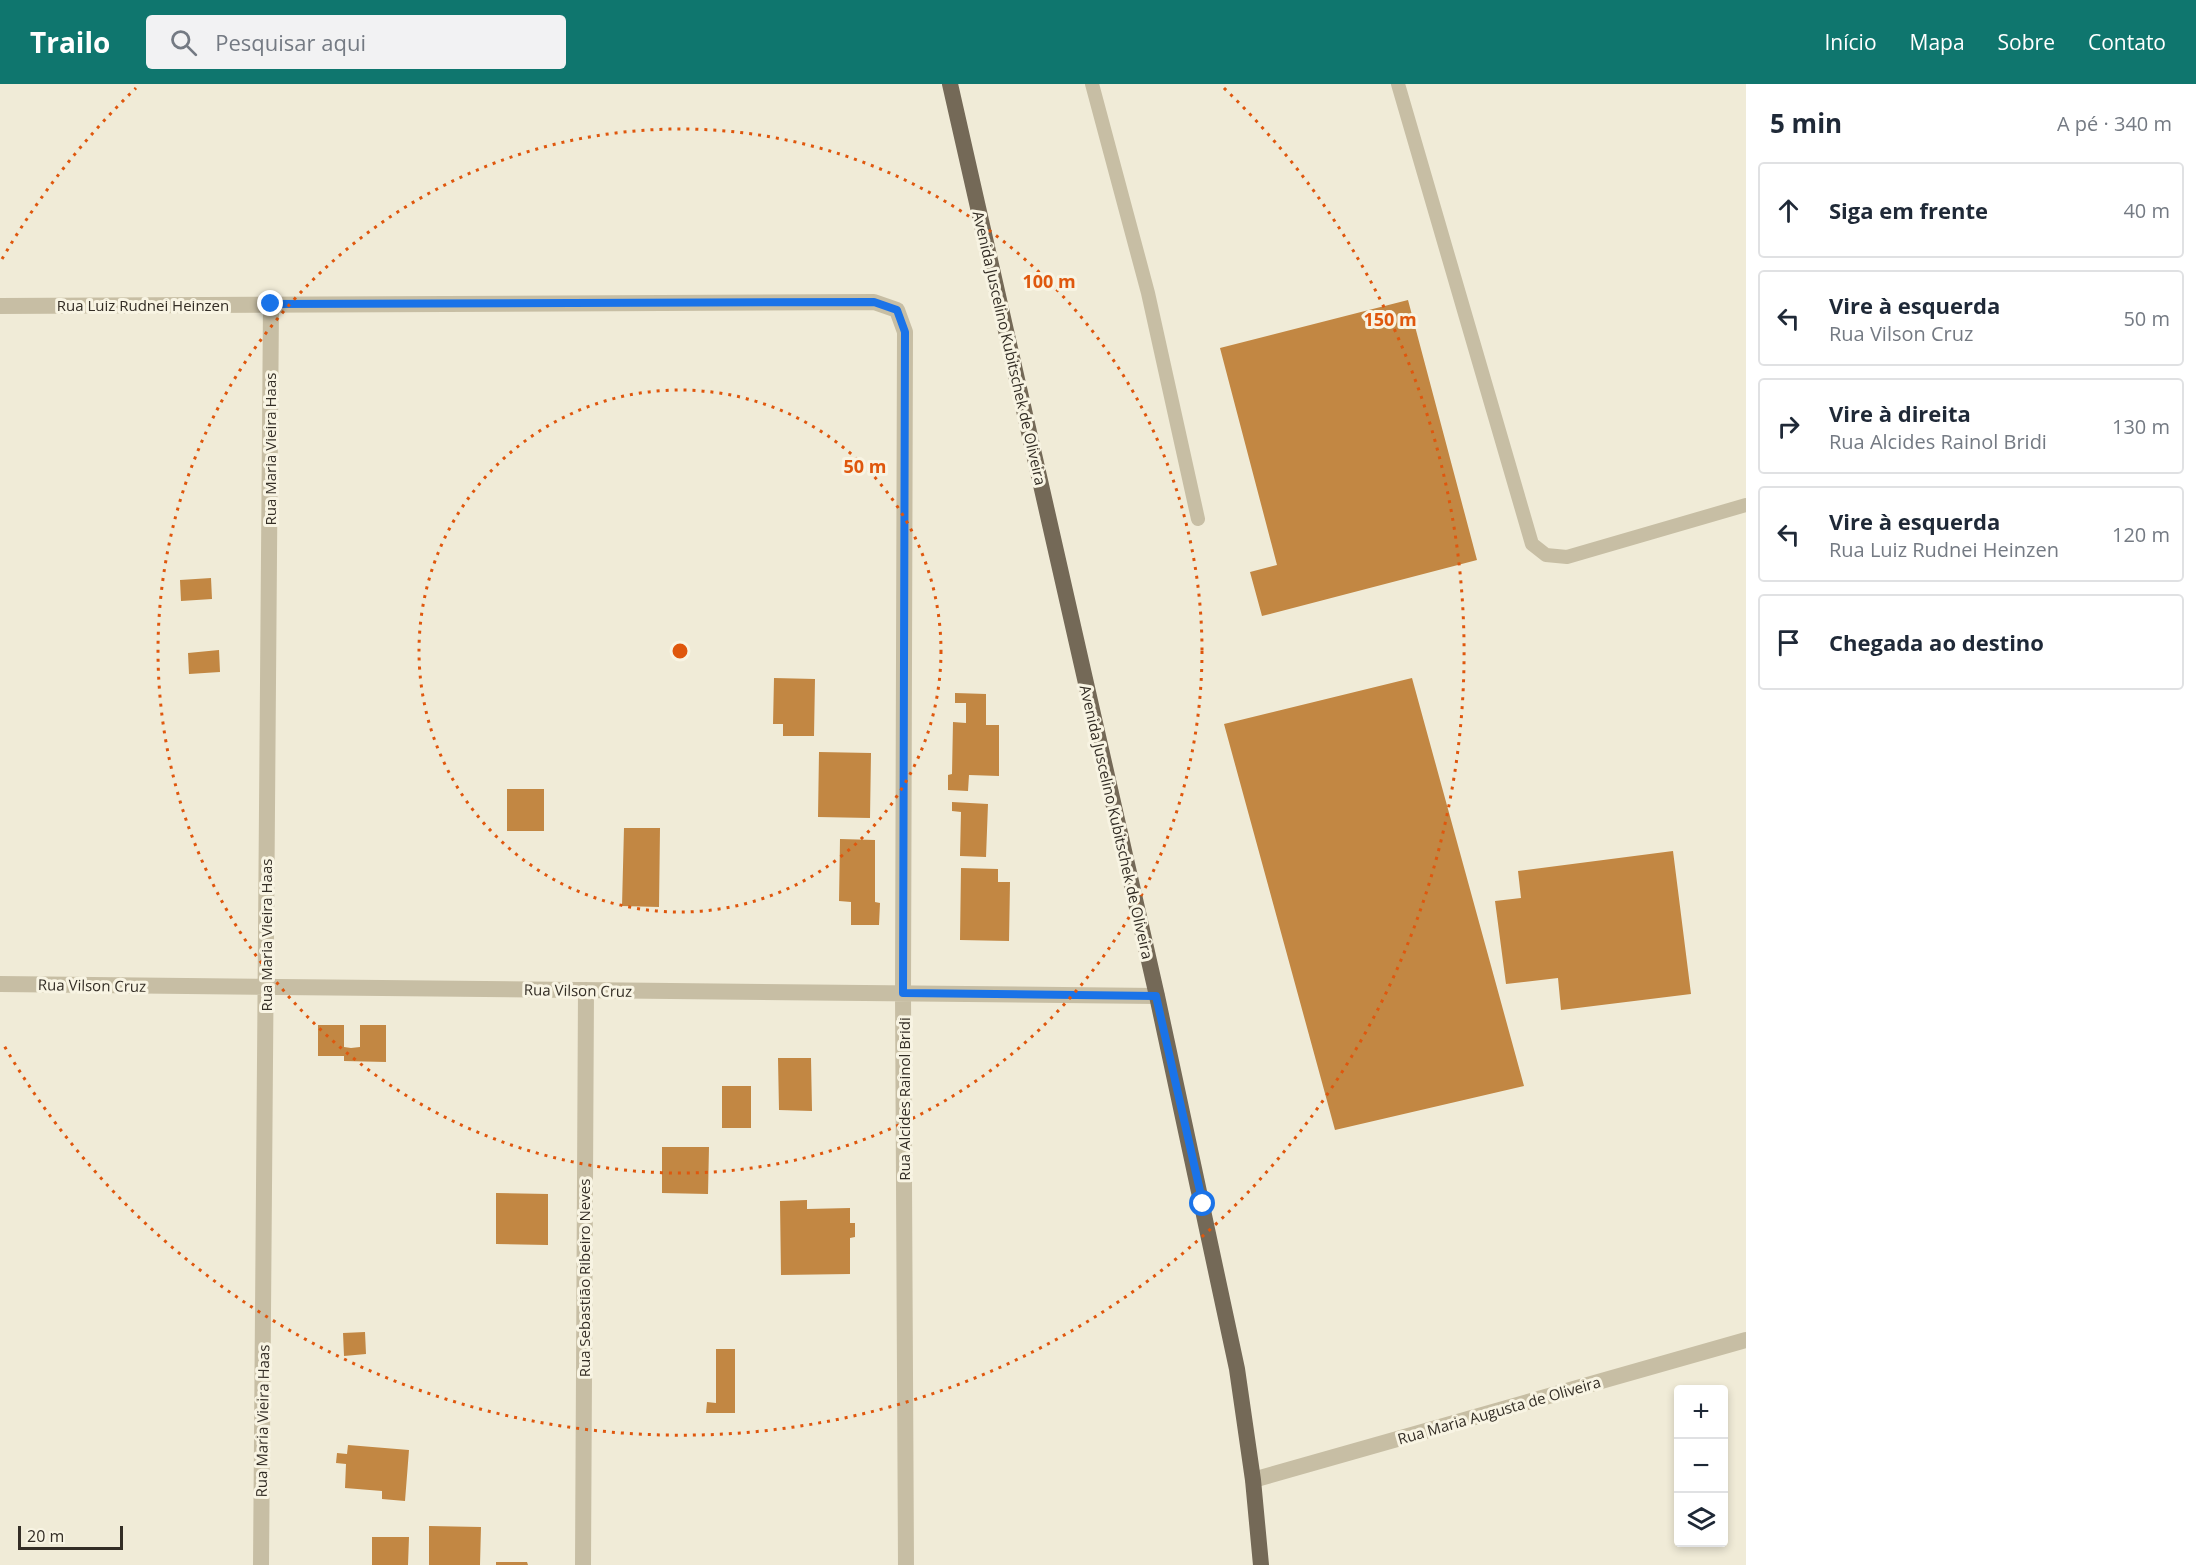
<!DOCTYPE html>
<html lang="pt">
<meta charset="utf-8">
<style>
body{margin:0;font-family:"Open Sans",sans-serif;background:#f2f2f3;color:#1f2937}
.controls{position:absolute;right:18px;bottom:18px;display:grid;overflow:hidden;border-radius:6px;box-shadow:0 3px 9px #0003}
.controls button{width:54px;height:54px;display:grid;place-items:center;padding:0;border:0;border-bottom:2px solid #e0e1e3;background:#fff;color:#1f2937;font:30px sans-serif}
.scale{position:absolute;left:18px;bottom:15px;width:105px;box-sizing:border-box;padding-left:6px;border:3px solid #332d25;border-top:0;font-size:16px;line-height:21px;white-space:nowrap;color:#332d25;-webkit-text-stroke:4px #f8f4e3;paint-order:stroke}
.stop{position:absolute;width:18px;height:18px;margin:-14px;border:4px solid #1a73e8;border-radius:50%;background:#fff}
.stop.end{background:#1a73e8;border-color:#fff;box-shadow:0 2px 6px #0008}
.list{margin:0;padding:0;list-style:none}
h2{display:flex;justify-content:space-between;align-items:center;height:78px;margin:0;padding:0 24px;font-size:26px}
h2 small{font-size:20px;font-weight:400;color:#747a83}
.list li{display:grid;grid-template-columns:39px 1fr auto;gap:18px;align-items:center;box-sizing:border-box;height:96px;margin:0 12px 12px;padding:0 12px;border:2px solid #e0e1e3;border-radius:6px}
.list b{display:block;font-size:22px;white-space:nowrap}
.list p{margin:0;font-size:20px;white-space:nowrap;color:#747a83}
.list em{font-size:20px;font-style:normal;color:#747a83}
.icon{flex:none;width:33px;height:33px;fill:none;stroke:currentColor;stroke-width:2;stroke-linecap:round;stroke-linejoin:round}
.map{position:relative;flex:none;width:1746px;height:1481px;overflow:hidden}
header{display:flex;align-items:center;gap:36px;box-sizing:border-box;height:84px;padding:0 30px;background:#0f766e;color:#fff}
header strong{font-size:28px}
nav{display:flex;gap:33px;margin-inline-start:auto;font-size:21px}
.search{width:420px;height:54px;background:#f2f2f3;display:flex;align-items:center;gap:15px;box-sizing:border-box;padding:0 21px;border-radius:6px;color:#747a83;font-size:22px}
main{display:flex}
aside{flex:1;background:#fff}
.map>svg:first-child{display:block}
.building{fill:#c28743}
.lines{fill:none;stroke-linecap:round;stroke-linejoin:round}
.service{stroke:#c7bea4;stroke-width:14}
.minor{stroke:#c7bea4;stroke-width:16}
.primary{stroke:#746957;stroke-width:16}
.route{stroke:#1a73e8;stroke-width:8}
.ring{fill:none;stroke:#df570d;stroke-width:3;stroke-dasharray:3 6}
.labels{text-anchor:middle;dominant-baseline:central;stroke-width:6;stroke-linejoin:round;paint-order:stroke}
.street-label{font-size:15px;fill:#332d25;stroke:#f8f4e3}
.centre{fill:#df570d;stroke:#f8f4e3;stroke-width:3}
.ring-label{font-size:18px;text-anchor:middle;font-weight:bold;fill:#df570d;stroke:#f8f4e3;stroke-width:6;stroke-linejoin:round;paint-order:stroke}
</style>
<header>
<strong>Trailo</strong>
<div class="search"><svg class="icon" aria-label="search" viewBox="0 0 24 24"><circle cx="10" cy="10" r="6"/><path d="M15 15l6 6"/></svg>Pesquisar aqui</div>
<nav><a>Início</a><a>Mapa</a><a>Sobre</a><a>Contato</a></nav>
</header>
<main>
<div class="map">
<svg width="1746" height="1481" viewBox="0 0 1746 1481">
<rect width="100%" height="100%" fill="#f0ebd7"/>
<path class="building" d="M 1408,216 L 1477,476 L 1262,532 L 1250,488 L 1277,481 L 1220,264 Z
M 211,494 L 212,515 L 181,517 L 180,496 Z
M 219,566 L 220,588 L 189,590 L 188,569 Z
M 774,594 L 815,595 L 814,652 L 783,652 L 783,640 L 773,640 Z
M 1412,594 L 1524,1002 L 1335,1046 L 1224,640 Z
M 955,609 L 986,610 L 986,641 L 999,641 L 999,692 L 969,691 L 968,707 L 948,706 L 948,691 L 952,690 L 953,638 L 966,639 L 966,619 L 955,619 Z
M 819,668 L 871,669 L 870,734 L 818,733 Z
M 507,705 L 544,705 L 544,747 L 507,747 Z
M 952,718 L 988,720 L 986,773 L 960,772 L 961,728 L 952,727 Z
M 624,744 L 660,744 L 659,823 L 622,822 Z
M 840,755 L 875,756 L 875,818 L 880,819 L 879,841 L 851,841 L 851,818 L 839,817 Z
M 1673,767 L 1691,910 L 1561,926 L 1558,894 L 1506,900 L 1495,817 L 1521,814 L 1518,787 Z
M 961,784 L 998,785 L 998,798 L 1010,798 L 1009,857 L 960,856 Z
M 318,941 L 344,941 L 344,963 L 351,964 L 360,963 L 360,941 L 386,941 L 386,978 L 344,977 L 344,972 L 318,972 Z
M 778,974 L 811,974 L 812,1027 L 779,1026 Z
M 722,1002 L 751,1002 L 751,1044 L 722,1044 Z
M 662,1063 L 709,1063 L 708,1110 L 662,1109 Z
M 496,1109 L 548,1110 L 548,1161 L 496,1160 Z
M 807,1116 L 807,1125 L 850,1124 L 850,1139 L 855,1139 L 855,1153 L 850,1154 L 850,1190 L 781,1191 L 780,1117 Z
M 365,1248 L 366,1270 L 344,1272 L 343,1249 Z
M 716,1265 L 735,1265 L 735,1329 L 706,1329 L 707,1318 L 716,1319 Z
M 348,1361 L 409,1366 L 405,1417 L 382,1415 L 382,1407 L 345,1404 L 346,1380 L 336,1379 L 337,1369 L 347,1370 Z
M 429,1442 L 481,1443 L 480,1481 L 429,1481 Z
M 372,1453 L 409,1453 L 408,1481 L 372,1481 Z
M 496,1478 L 527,1478 L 528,1481 L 496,1481 Z"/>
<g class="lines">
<path class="service" d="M 1092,0 L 1148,209 L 1198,435
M 1398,0 L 1532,460 L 1546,471 L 1567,473 L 1746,421"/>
<path class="minor" d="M 0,222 L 874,218 L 897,226 L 905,248 L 903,909 L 906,1481
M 0,900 L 1157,912
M 1253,1396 L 1746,1256
M 261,1481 L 271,220
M 583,1481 L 586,906"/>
<path class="primary" d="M 950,0 L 1157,912 L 1237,1285 L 1253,1396 L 1261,1481"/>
</g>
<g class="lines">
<path class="route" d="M 271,220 L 874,218 L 897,226 L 905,248 L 903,909 L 1156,912 L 1203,1120"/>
</g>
<g class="ring">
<circle cx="680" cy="567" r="261"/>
<circle cx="680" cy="567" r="522"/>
<path d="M2 175A783 783 0 0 1 136 4M1224 4A783 783 0 1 1 2 958"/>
</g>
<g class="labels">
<g class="street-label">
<text x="143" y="221">Rua Luiz Rudnei Heinzen</text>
<text transform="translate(1010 264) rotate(77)">Avenida Juscelino Kubitschek de Oliveira</text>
<text transform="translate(270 365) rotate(-90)">Rua Maria Vieira Haas</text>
<text transform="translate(1117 738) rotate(77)">Avenida Juscelino Kubitschek de Oliveira</text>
<text transform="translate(266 851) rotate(-90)">Rua Maria Vieira Haas</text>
<text transform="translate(92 901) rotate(1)">Rua Vilson Cruz</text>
<text transform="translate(578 906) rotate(1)">Rua Vilson Cruz</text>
<text transform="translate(904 1015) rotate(-90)">Rua Alcides Rainol Bridi</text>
<text transform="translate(584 1194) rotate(-90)">Rua Sebastião Ribeiro Neves</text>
<text transform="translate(1499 1326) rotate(-16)">Rua Maria Augusta de Oliveira</text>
<text transform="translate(262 1337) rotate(-89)">Rua Maria Vieira Haas</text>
</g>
</g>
<circle cx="680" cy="567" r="9" class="centre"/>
<g class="ring-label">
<text x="1049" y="204">100 m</text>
<text x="1390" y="242">150 m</text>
<text x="865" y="389">50 m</text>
</g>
</svg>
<div class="controls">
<button>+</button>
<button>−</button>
<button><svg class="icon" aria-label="layers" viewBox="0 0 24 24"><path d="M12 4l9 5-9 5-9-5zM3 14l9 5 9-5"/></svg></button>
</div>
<div class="scale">20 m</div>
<div class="stop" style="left:1203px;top:1120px"></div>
<div class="stop end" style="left:271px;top:220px"></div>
</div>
<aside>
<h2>5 min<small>A pé · 340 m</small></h2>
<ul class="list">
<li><svg class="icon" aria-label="ahead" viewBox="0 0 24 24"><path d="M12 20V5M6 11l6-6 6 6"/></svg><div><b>Siga em frente</b></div><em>40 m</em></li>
<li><svg class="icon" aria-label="left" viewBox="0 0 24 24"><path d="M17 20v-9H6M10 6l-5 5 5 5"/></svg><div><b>Vire à esquerda</b><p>Rua Vilson Cruz</p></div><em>50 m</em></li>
<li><svg class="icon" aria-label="right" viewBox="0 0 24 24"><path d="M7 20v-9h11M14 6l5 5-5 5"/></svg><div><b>Vire à direita</b><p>Rua Alcides Rainol Bridi</p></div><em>130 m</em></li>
<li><svg class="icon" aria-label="left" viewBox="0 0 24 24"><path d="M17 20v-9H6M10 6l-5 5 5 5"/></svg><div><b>Vire à esquerda</b><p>Rua Luiz Rudnei Heinzen</p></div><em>120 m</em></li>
<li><svg class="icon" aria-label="arrive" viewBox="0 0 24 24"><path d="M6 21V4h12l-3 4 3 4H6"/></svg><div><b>Chegada ao destino</b></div></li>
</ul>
</aside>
</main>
